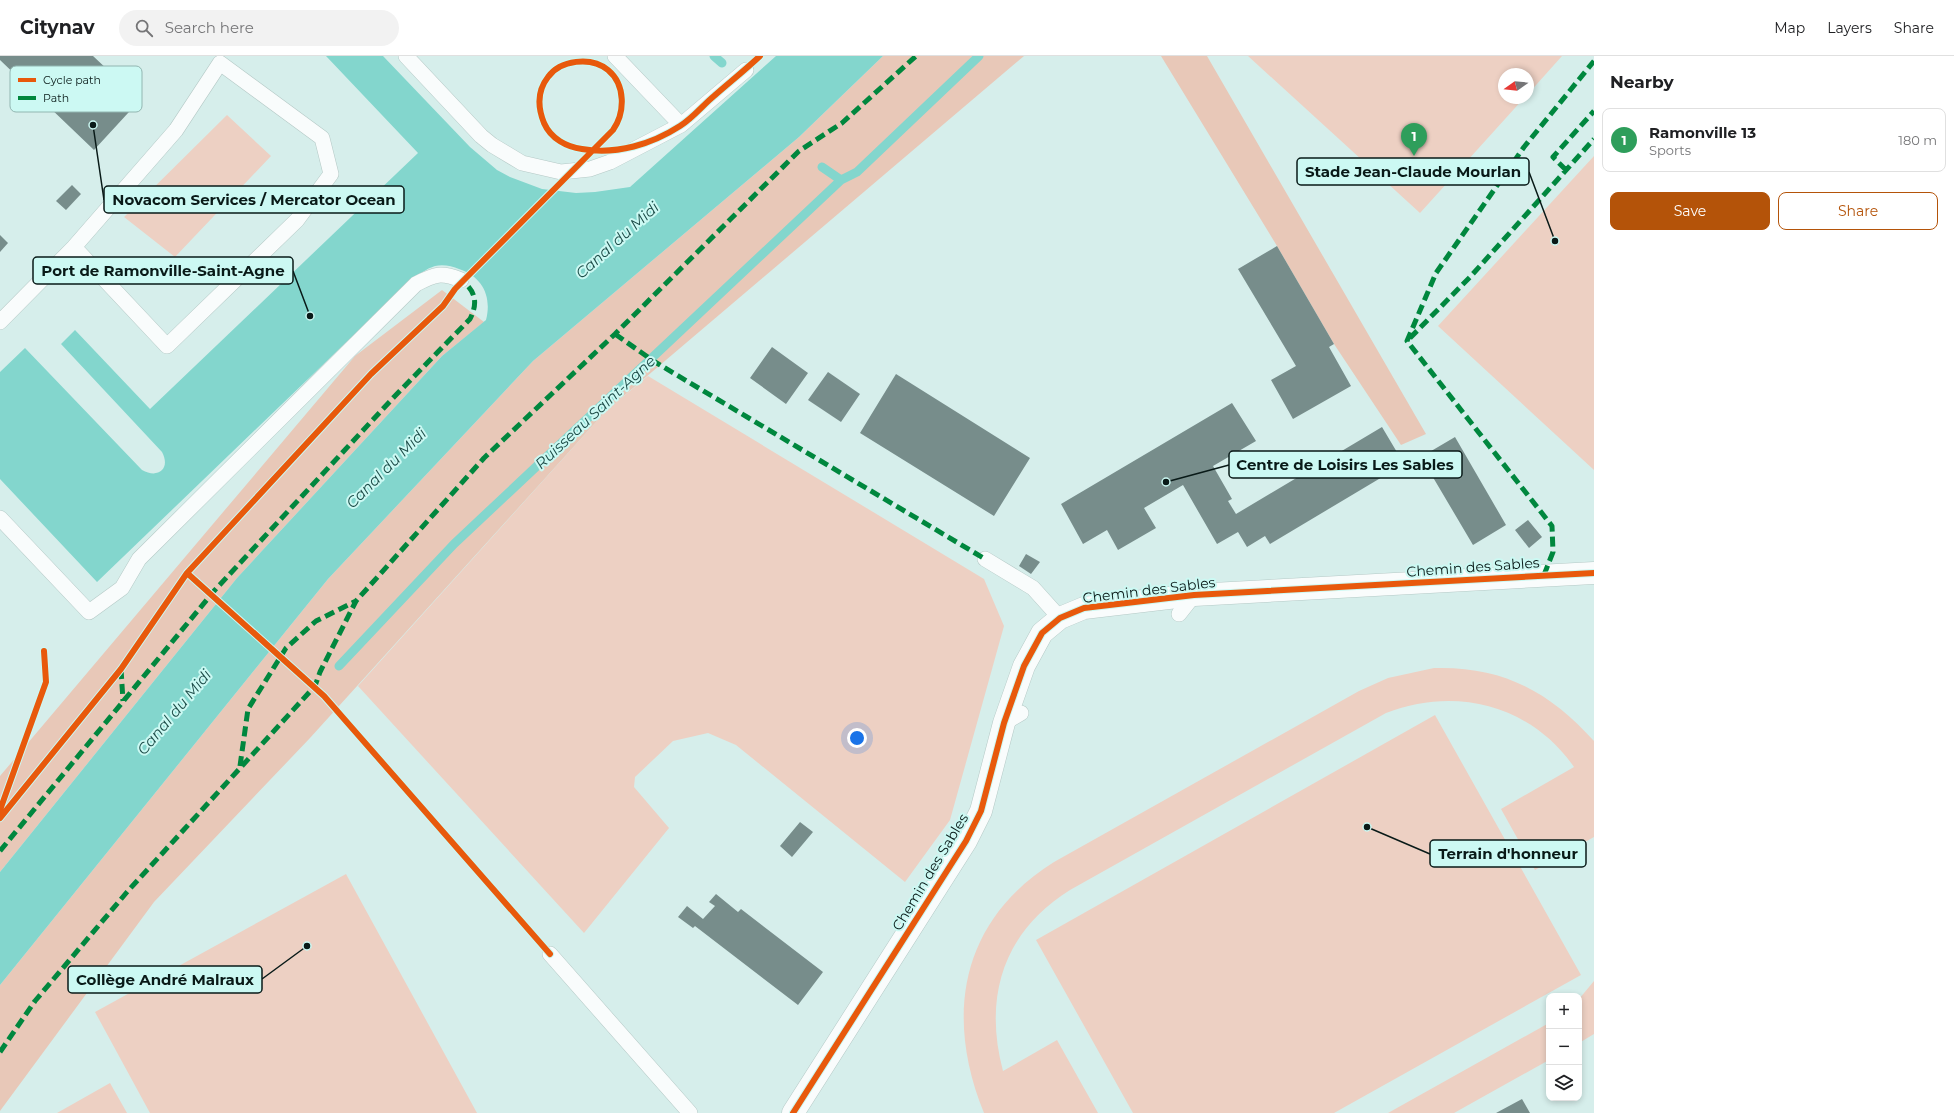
<!DOCTYPE html>
<meta charset="utf-8">
<style>
body{margin:0;font-family:Montserrat,sans-serif;background:#f2f2f2;color:#202124}
.controls{position:absolute;right:12px;bottom:12px;display:grid;overflow:hidden;border-radius:8px;box-shadow:0 2px 6px #0003}
.controls button{width:36px;height:36px;display:grid;place-items:center;padding:0;border:0;border-bottom:1px solid #e0e0e0;background:#fff;color:#202124;font:20px sans-serif}
.compass{position:absolute;left:1498px;top:12px;width:36px;height:36px;border-radius:50%;background:#fff;box-shadow:0 2px 6px #0003;rotate:255deg}
.you{position:absolute;left:857px;top:682px;width:14px;height:14px;margin:-10px;border:3px solid #fff;border-radius:50%;background:#1a73e8;box-shadow:0 0 0 6px #1a73e833}
.badge{display:grid;place-items:center;width:26px;height:26px;border-radius:50%;background:#b45309;color:#fff;font-size:13px;font-weight:700}
.pin{position:absolute;translate:-50% -33px;filter:drop-shadow(0 1px 2px #0008)}
.pin::after{content:'';position:absolute;top:21px;width:14px;height:12px;background:inherit;clip-path:polygon(0 0,100% 0,50% 100%)}
.list{margin:0;padding:0;list-style:none}
h2{display:flex;justify-content:space-between;align-items:center;height:52px;margin:0;padding:0 16px;font-size:17px}
h2 small{font-size:13px;font-weight:400;color:#757577}
.list li{display:grid;grid-template-columns:26px 1fr auto;gap:12px;align-items:center;box-sizing:border-box;height:64px;margin:0 8px 8px;padding:0 8px;border:1px solid #e0e0e0;border-radius:8px}
.list b{display:block;font-size:15px;white-space:nowrap}
.list p{margin:0;font-size:13px;white-space:nowrap;color:#757577}
.list em{font-size:13px;font-style:normal;color:#757577}
.actions{display:flex;gap:8px;padding:12px 16px}
.actions a{flex:1;padding:9px 0;border:1px solid #b45309;border-radius:8px;text-align:center;font-size:14px;color:#b45309}
.actions .main{background:#b45309;color:#fff}
.icon{flex:none;width:22px;height:22px;fill:none;stroke:currentColor;stroke-width:2;stroke-linecap:round;stroke-linejoin:round}
.map{position:relative;flex:none;width:1594px;height:1057px;overflow:hidden}
header{display:flex;align-items:center;gap:24px;box-sizing:border-box;height:56px;padding:0 20px;background:#fff;border-bottom:1px solid #e0e0e0}
header strong{font-size:19px}
nav{display:flex;gap:22px;margin-inline-start:auto;font-size:14px}
.search{width:280px;height:36px;background:#f2f2f2;display:flex;align-items:center;gap:10px;box-sizing:border-box;padding:0 14px;border-radius:22px;color:#757577;font-size:15px}
main{display:flex}
aside{flex:1;background:#fff}
.map>svg:first-child{display:block}
.green{fill:#edd0c3}
.forest{fill:#e8c8b8}
.water{fill:#83d6cd}
.lines{fill:none;stroke-linecap:round;stroke-linejoin:round}
.stream{stroke:#83d6cd;stroke-width:9}
.building{fill:#778d8b}
.service-casing{stroke:#b5c9c6;stroke-width:16}
.minor-casing{stroke:#b5c9c6;stroke-width:23}
.service{stroke:#f9fcfc;stroke-width:15}
.minor{stroke:#f9fcfc;stroke-width:22}
.quiet{stroke:#00873e;stroke-width:5;stroke-dasharray:10 5;stroke-linecap:butt}
.cycleway-casing{stroke:#ccf9f3;stroke-width:8}
.cycleway{stroke:#e8590c;stroke-width:6}
.labels{text-anchor:middle;dominant-baseline:central;stroke-width:4;stroke-linejoin:round;paint-order:stroke}
.street-label{font-size:14px;fill:#091a18;stroke:#ccf9f3}
.water-label{font-size:15px;font-style:italic;fill:#1d4c48;stroke:#ccf9f3}
.key{fill:#ccf9f3;stroke:#92b6b1;stroke-width:1}
.key-label{font-size:11px;fill:#091a18}
.leader{fill:none;stroke:#091a18;stroke-width:1.5}
.callout-dot{fill:#091a18;stroke:#ccf9f3;stroke-width:1.5}
.callout{fill:#ccf9f3;stroke:#091a18;stroke-width:1.5}
.callout-label{font-size:15px;text-anchor:middle;font-weight:bold;fill:#091a18}
</style>
<header>
<strong>Citynav</strong>
<div class="search"><svg class="icon" aria-label="search" viewBox="0 0 24 24"><circle cx="10" cy="10" r="6"/><path d="M15 15l6 6"/></svg>Search here</div>
<nav><a>Map</a><a>Layers</a><a>Share</a></nav>
</header>
<main>
<div class="map">
<svg width="1594" height="1057" viewBox="0 0 1594 1057">
<rect width="100%" height="100%" fill="#d6eeeb"/>
<path class="green" d="M 1248,0 L 1562,0 L 1528,38 L 1528,18 L 1504,18 L 1504,42 L 1524,42 L 1420,157 Z
M 227,59 L 271,100 L 175,201 L 124,161 Z
M 1594,100 L 1594,414 L 1438,270 Z
M 648,320 L 984,523 L 1004,570 L 950,764 L 905,826 L 736,689 L 708,677 L 673,685 L 635,721 L 634,731 L 669,772 L 584,877 L 358,630 L 606,355 Z
M 1434,612 C 1502,610 1549,635 1594,685 L 1594,781 L 1535,814 L 1501,753 L 1574,711 C 1531,649 1456,630 1386,657 L 1070,834 C 1004,875 983,940 1003,1015 L 1057,984 L 1098,1057 L 984,1057 C 944,959 961,864 1054,806 L 1359,635 L 1388,622 Z
M 1435,659 L 1581,919 L 1334,1057 L 1133,1057 L 1036,884 Z
M 346,818 L 477,1057 L 150,1057 L 95,956 Z
M 1594,925 L 1594,978 L 1579,987 L 1579,943 Z
M 1549,967 L 1549,1004 L 1454,1057 L 1388,1057 Z
M 110,1027 L 127,1057 L 57,1057 Z"/>
<path class="forest" d="M 883,0 L 1024,0 L 606,355 L 310,682 L 154,846 L 0,1055 L 0,929 L 328,523 L 533,305 L 799,81 Z
M 1161,0 L 1207,0 L 1426,378 L 1401,389 L 1334,288 L 1277,190 Z
M 442,234 L 484,266 L 442,300 L 237,522 L 0,816 L 0,720 L 355,300 Z"/>
<path class="water" d="M 326,0 L 383,0 L 470,91 L 497,114 L 510,121 L 542,133 L 576,137 L 595,136 L 630,131 L 776,0 L 883,0 L 799,81 L 533,305 L 328,523 L 0,929 L 0,816 L 237,522 L 442,300 L 486,264 C 492,241 483,221 459,213 C 452,210 443,208 435,210 C 426,213 419,218 411,224 L 97,526 L 0,423 L 0,316 L 25,292 L 142,414 C 158,423 171,413 162,396 L 61,288 L 75,274 L 150,353 L 418,97 Z"/>
<g class="lines">
<path class="stream" d="M 714,0 L 722,7
M 841,124 L 857,116 L 979,0
M 339,610 L 454,488 L 841,124 L 822,111"/>
</g>
<path class="building" d="M 0,0 L 93,0 L 140,44 L 94,94 L 0,4 Z
M 72,129 L 81,138 L 66,154 L 56,145 Z
M 0,179 L 8,187 L 0,196 Z
M 1277,190 L 1334,288 L 1329,291 L 1351,330 L 1293,363 L 1271,324 L 1296,310 L 1238,213 Z
M 772,291 L 808,317 L 786,348 L 750,322 Z
M 828,316 L 860,338 L 841,366 L 808,344 Z
M 896,318 L 1030,402 L 994,460 L 860,377 Z
M 1232,347 L 1256,385 L 1213,410 L 1232,443 L 1228,445 L 1236,458 L 1382,371 L 1404,408 L 1270,488 L 1265,480 L 1247,491 L 1238,476 L 1217,488 L 1183,429 L 1144,452 L 1156,472 L 1118,494 L 1107,474 L 1083,488 L 1061,448 Z
M 1455,381 L 1506,469 L 1473,489 L 1421,401 Z
M 1528,464 L 1542,481 L 1529,492 L 1515,474 Z
M 1026,498 L 1040,506 L 1031,518 L 1019,510 Z
M 800,766 L 813,776 L 792,801 L 780,790 Z
M 716,838 L 738,856 L 741,853 L 823,916 L 798,949 L 695,870 L 693,872 L 678,861 L 687,850 L 703,863 L 715,850 L 709,846 Z
M 1522,1043 L 1530,1057 L 1496,1057 Z"/>
<g class="lines">
<defs>
<path id="service" d="M 406,0 L 481,80 L 492,89 L 522,107 L 561,116 L 590,113 L 610,106 L 681,69 L 746,14
M 615,0 L 681,69
M 0,266 L 74,191 L 167,290 L 297,164 L 331,118 L 322,82 L 220,7 L 176,74 L 74,191
M 0,462 L 89,556 L 122,532 L 139,503 L 416,228 C 435,218 441,216 461,224
M 985,503 L 1033,532 L 1060,562
M 1179,558 L 1194,539
M 1004,667 L 1021,657
M 550,898 L 690,1057"/>
<path id="minor" d="M 793,1057 L 966,785 L 981,755 L 1004,667 L 1024,610 L 1042,577 L 1060,562 L 1084,552 L 1194,539 L 1594,517"/>
</defs>
<use href="#service" class="service-casing"/>
<use href="#minor" class="minor-casing"/>
<use href="#service" class="service"/>
<use href="#minor" class="minor"/>
<path class="quiet" d="M 1566,114 L 1553,101 L 1594,55
M 615,278 L 655,306 L 985,503
M 1410,282 L 1471,220 L 1594,83
M 1544,519 L 1553,496 L 1552,470 L 1407,285 L 1436,217 L 1524,91 L 1594,5
M 121,613 L 123,645
M 240,710 L 248,653 L 286,592 L 316,565 L 356,545
M 0,795 L 214,535 L 394,341 L 470,263 C 478,247 476,235 461,224
M 0,996 L 35,945 L 127,836 L 315,630 L 320,616 L 356,545 L 484,402 L 615,278 L 799,95 L 842,67 L 916,0"/>
<defs>
<path id="cycleway" d="M 187,517 L 324,640 L 550,898
M 0,754 L 46,626 L 44,595
M 0,762 L 121,613 L 187,517 L 371,318 L 443,250 L 455,233 L 613,74 C 625,57 626,29 608,14 C 591,0 560,4 548,21 C 537,35 538,52 544,67 C 551,83 567,91 582,93 C 617,99 652,88 680,70 C 693,62 703,49 714,40 C 730,26 745,14 760,0
M 793,1057 L 966,785 L 981,755 L 1004,667 L 1024,610 L 1042,577 L 1060,562 L 1084,552 L 1194,539 L 1594,517"/>
</defs>
<use href="#cycleway" class="cycleway-casing"/>
<use href="#cycleway" class="cycleway"/>
</g>
<g class="labels">
<g class="street-label">
<text transform="translate(1473 511) rotate(-4)">Chemin des Sables</text>
<text transform="translate(1149 534) rotate(-7)">Chemin des Sables</text>
<text transform="translate(930 816) rotate(-59)">Chemin des Sables</text>
</g>
<g class="water-label">
<text transform="translate(617 184) rotate(-42)">Canal du Midi</text>
<text transform="translate(595 356) rotate(-43)">Ruisseau Saint-Agne</text>
<text transform="translate(386 412) rotate(-45)">Canal du Midi</text>
<text transform="translate(174 656) rotate(-50)">Canal du Midi</text>
</g>
</g>
<rect x="10" y="10" width="132" height="46" rx="6" class="key"/>
<rect x="18" y="22" width="18" height="4" fill="#e8590c"/>
<rect x="18" y="40" width="18" height="4" fill="#00873e"/>
<g class="key-label">
<text x="43" y="28">Cycle path</text>
<text x="43" y="46">Path</text>
</g>
<path class="leader" d="M1555 185L1529 116M93 69L104 144M310 260L293 215M1166 426L1229 409M1367 771L1430 798M307 890L262 923"/>
<g class="callout-dot">
<circle cx="1555" cy="185" r="4"/>
<circle cx="93" cy="69" r="4"/>
<circle cx="310" cy="260" r="4"/>
<circle cx="1166" cy="426" r="4"/>
<circle cx="1367" cy="771" r="4"/>
<circle cx="307" cy="890" r="4"/>
</g>
<g class="callout">
<rect x="1297" y="102" width="232" height="27" rx="4"/>
<rect x="104" y="130" width="300" height="27" rx="4"/>
<rect x="33" y="201" width="260" height="27" rx="4"/>
<rect x="1229" y="395" width="233" height="27" rx="4"/>
<rect x="1430" y="784" width="156" height="27" rx="4"/>
<rect x="68" y="910" width="194" height="27" rx="4"/>
</g>
<g class="callout-label">
<text x="1413" y="121">Stade Jean-Claude Mourlan</text>
<text x="254" y="149">Novacom Services / Mercator Ocean</text>
<text x="163" y="220">Port de Ramonville-Saint-Agne</text>
<text x="1345" y="414">Centre de Loisirs Les Sables</text>
<text x="1508" y="803">Terrain d'honneur</text>
<text x="165" y="929">Collège André Malraux</text>
</g>
</svg>
<div class="controls">
<button>+</button>
<button>−</button>
<button><svg class="icon" aria-label="layers" viewBox="0 0 24 24"><path d="M12 4l9 5-9 5-9-5zM3 14l9 5 9-5"/></svg></button>
</div>
<svg class="compass" viewBox="-18 -18 36 36"><path d="M0-13l5 13h-10z" fill="#e53935"/><path d="M0 13l5-13h-10z" fill="#757577"/></svg>
<div class="you"></div>
<div class="pin badge" style="left:1414px;top:100px;background:#2e9e5b">1</div>
</div>
<aside>
<h2>Nearby<small></small></h2>
<ul class="list">
<li><span class="badge" style="background:#2e9e5b">1</span><div><b>Ramonville 13</b><p>Sports</p></div><em>180 m</em></li>
</ul>
<div class="actions"><a class="main">Save</a><a>Share</a></div>
</aside>
</main>
